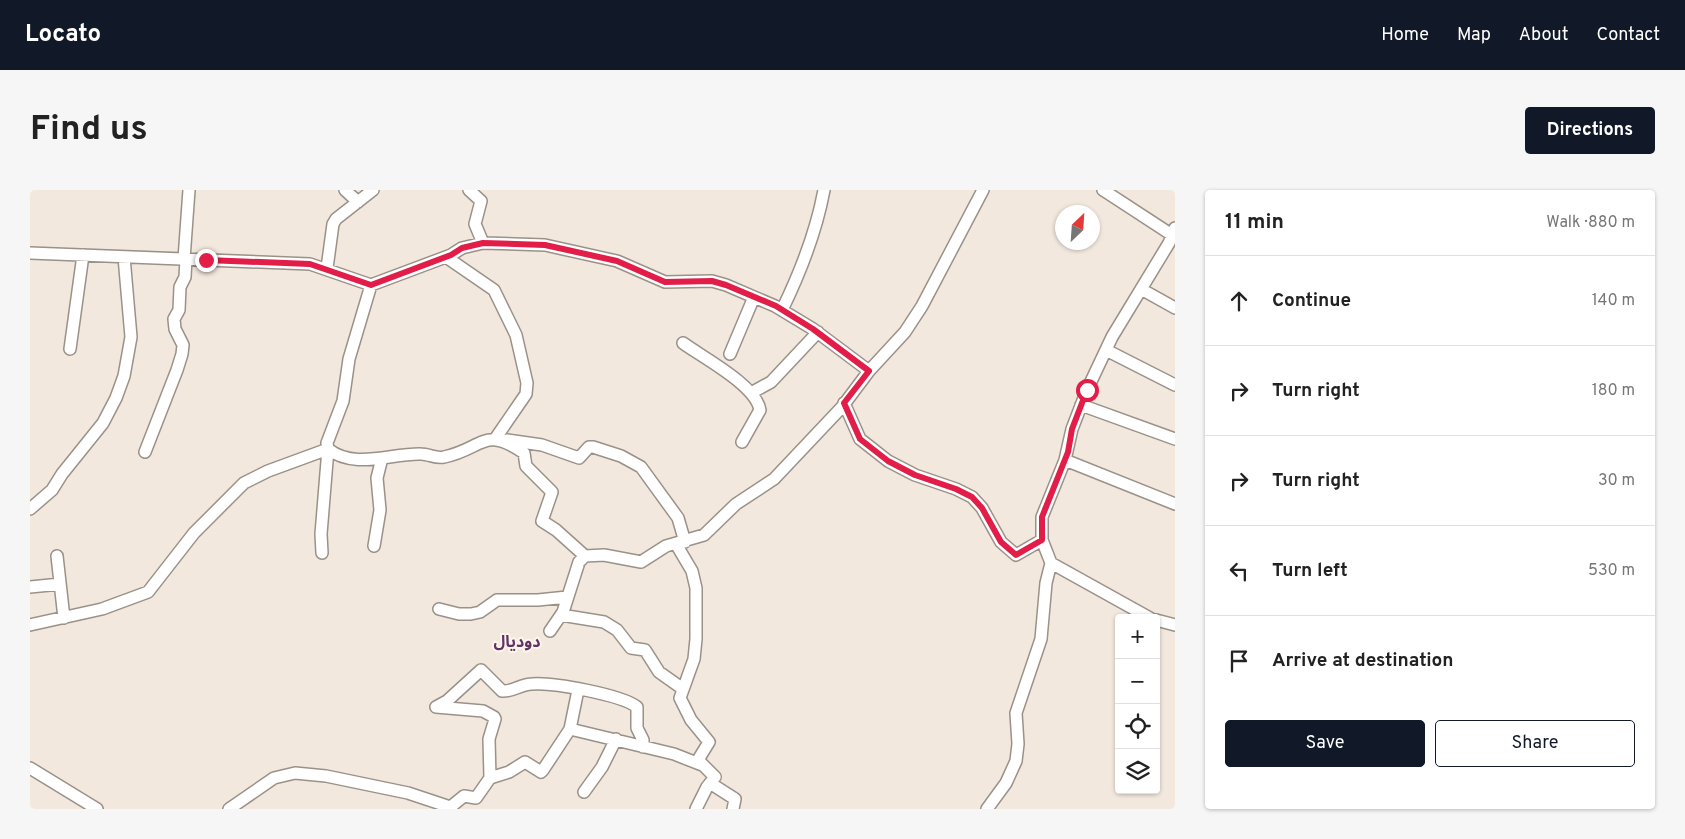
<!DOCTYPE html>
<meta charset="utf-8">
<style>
body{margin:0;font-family:Overpass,"Noto Sans Arabic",sans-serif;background:#f6f6f6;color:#222}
.controls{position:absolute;right:15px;bottom:15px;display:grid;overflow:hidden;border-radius:5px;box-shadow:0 1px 4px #0004}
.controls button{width:45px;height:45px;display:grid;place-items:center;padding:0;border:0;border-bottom:1px solid #e0e0e0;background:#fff;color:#222;font:25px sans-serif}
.compass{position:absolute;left:1025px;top:15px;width:45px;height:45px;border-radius:50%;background:#fff;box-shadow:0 1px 4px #0004;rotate:25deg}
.stop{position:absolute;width:15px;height:15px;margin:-11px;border:4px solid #e11d48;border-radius:50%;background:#fff}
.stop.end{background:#e11d48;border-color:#fff;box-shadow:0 1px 5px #0008}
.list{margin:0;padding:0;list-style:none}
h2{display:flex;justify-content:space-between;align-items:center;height:65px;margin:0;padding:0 20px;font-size:21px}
h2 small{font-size:16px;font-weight:400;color:#767676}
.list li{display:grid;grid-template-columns:32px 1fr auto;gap:15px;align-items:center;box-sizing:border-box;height:90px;padding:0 20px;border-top:1px solid #e0e0e0}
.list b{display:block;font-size:19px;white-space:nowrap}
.list em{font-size:16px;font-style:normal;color:#767676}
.actions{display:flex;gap:10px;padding:15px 20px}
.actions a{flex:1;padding:11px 0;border:1px solid #111827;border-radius:5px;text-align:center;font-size:18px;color:#111827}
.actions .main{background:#111827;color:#fff}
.icon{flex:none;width:28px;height:28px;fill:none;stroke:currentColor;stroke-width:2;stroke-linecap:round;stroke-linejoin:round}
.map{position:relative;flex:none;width:1145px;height:619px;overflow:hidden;border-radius:5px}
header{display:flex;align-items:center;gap:30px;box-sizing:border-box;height:70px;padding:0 25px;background:#111827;color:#fff}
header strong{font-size:24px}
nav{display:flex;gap:28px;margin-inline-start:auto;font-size:18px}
.intro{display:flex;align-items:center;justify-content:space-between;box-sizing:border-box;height:120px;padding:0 30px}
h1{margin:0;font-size:35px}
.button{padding:12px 22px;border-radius:5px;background:#111827;color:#fff;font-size:18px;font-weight:700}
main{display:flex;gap:30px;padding:0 30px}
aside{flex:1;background:#fff;border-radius:5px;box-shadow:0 1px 4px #0004}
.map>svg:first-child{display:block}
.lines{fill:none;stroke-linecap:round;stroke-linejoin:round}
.minor-casing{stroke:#9a9188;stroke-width:14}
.minor{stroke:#fff;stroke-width:11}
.route{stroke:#e11d48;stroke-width:6}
.labels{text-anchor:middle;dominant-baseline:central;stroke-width:4;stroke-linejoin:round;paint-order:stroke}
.quarter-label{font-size:16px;font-weight:bold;fill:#633265;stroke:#fef6ed}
</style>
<header>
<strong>Locato</strong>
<nav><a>Home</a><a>Map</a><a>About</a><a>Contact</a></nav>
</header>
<div class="intro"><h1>Find us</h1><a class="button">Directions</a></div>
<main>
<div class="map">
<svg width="1145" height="619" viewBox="0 0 1145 619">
<rect width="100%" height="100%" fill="#f2e8de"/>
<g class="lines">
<defs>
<path id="minor" d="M 315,0 L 328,12
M 439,0 L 451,11 L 445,34 L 453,53
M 1073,0 L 1142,45
M 0,63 L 280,74 L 341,95 L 319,169 L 313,211 L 297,253 L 298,259 C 325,280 361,263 391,264 C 399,264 406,269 414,267 C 453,259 453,235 494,263 L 496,276 L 522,302 L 512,331 L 526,340 L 555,366
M 416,67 L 464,100 L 486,145 L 497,193 L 496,204 L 465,249
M 154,69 L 159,0
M 297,78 L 303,34 L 306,29 L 343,0
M 341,95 L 421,65 L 432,58 L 453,53 L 515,55 L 587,71 L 635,92 L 682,91 L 696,95 L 745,116 L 783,139 L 839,181
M 1111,99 L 1145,118
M 752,120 C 771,81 786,43 794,0
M 653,153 C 672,167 726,195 730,220 L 712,252
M 40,159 L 53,65
M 1076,160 L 1145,195
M 700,164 L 724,107
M 721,203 L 741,192 L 788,142
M 814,213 L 830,249 L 858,271 L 885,285 L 926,299 L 942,307 L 952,318 L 971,352 L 986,365 L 1012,350
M 1051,215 L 1145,249
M 477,250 L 512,255 L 549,268 L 559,257 L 563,257 L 591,266 L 611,277 L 648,328 L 655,352
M 115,262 L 147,180 L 152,164 L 153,155 L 145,139 L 144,129 L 149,120 L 150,97 L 155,87 L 156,69
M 1035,270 L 1145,314
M 0,319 L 22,300 L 32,284 L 73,233 L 86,208 L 94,186 L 101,147 L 94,67
M 646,354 L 662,381 L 666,398 L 666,449 L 664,469 L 650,508 L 661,530 L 679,552 L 668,570 L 685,587 L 677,597 L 666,619
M 344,356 L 350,320 L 347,288 L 352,268
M 27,366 L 34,428
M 1021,373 L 1120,428
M 0,397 L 30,394
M 409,419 L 429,424 L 441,424 L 450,422 L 467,410 L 508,410 L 537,407
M 531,425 L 574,432 L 587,440 L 601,458 L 615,460 L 629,482 L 653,499
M 1126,430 L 1145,435
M 0,435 L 72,419 L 118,402 L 164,343 L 214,293 L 238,281 L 298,259 L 291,344 L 292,363
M 520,441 L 533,422 L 549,372 L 555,366 L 574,365 L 611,372 L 636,356 L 674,345 L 706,314 L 744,289 L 812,217 L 839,181 L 875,142 L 892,116 L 953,0
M 406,517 L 417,511 L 451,480 L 472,501 C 483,502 491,494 502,494 C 522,492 592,505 607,517 L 607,538 L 613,550 L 613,557
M 406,517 L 453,521 L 464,527 L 465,529 L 459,549 L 460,588 L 446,608 L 434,606 L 418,619
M 540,539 L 548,500
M 0,578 L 67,619
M 460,588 L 479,582 L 495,572 L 511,582 L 513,580 L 540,539 L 644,564 L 672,575
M 680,593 L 705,609 L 703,619
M 554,602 L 572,577 L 586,549
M 199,619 L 244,588 L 265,583 L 296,586 L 378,603 L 420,617
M 957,619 L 976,593 L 986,571 L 988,554 L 986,523 L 1011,449 L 1016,393 L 1021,373 L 1012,350 L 1012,327 L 1035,270 L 1042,239 L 1057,200 L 1082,147 L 1139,53 L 1145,38"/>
</defs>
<use href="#minor" class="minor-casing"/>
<use href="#minor" class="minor"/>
</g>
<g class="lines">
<path class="route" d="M 176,70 L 280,74 L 341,95 L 421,65 L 432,58 L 453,53 L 515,55 L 587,71 L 635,92 L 682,91 L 696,95 L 746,116 L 783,139 L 839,181 L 814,213 L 830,249 L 858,271 L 885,285 L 926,299 L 942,307 L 952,318 L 971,352 L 986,365 L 1012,350 L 1012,327 L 1038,262 L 1042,239 L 1057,200"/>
</g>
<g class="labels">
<g class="quarter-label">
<text x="487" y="453">دودیال</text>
</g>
</g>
</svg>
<div class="controls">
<button>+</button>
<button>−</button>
<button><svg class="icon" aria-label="locate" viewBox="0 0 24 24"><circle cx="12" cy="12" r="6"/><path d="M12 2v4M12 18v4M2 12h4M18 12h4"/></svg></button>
<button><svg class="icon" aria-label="layers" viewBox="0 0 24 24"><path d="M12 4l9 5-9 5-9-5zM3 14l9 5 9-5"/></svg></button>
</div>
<svg class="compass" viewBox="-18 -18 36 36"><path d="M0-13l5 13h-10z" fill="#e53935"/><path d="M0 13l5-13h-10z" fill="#767676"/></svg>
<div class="stop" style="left:1057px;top:200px"></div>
<div class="stop end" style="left:176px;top:70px"></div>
</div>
<aside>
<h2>11 min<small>Walk · 880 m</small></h2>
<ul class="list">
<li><svg class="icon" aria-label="ahead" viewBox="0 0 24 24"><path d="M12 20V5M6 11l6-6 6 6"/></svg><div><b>Continue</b></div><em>140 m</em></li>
<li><svg class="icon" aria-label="right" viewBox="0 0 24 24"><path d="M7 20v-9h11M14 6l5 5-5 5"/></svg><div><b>Turn right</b></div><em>180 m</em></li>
<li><svg class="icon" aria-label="right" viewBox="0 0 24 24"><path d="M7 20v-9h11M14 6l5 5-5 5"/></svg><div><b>Turn right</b></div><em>30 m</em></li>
<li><svg class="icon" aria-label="left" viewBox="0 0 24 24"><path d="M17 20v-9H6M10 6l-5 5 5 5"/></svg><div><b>Turn left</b></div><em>530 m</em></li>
<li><svg class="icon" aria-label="arrive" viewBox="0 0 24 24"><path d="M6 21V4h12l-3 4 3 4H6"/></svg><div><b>Arrive at destination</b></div></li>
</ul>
<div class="actions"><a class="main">Save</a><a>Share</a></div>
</aside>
</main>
